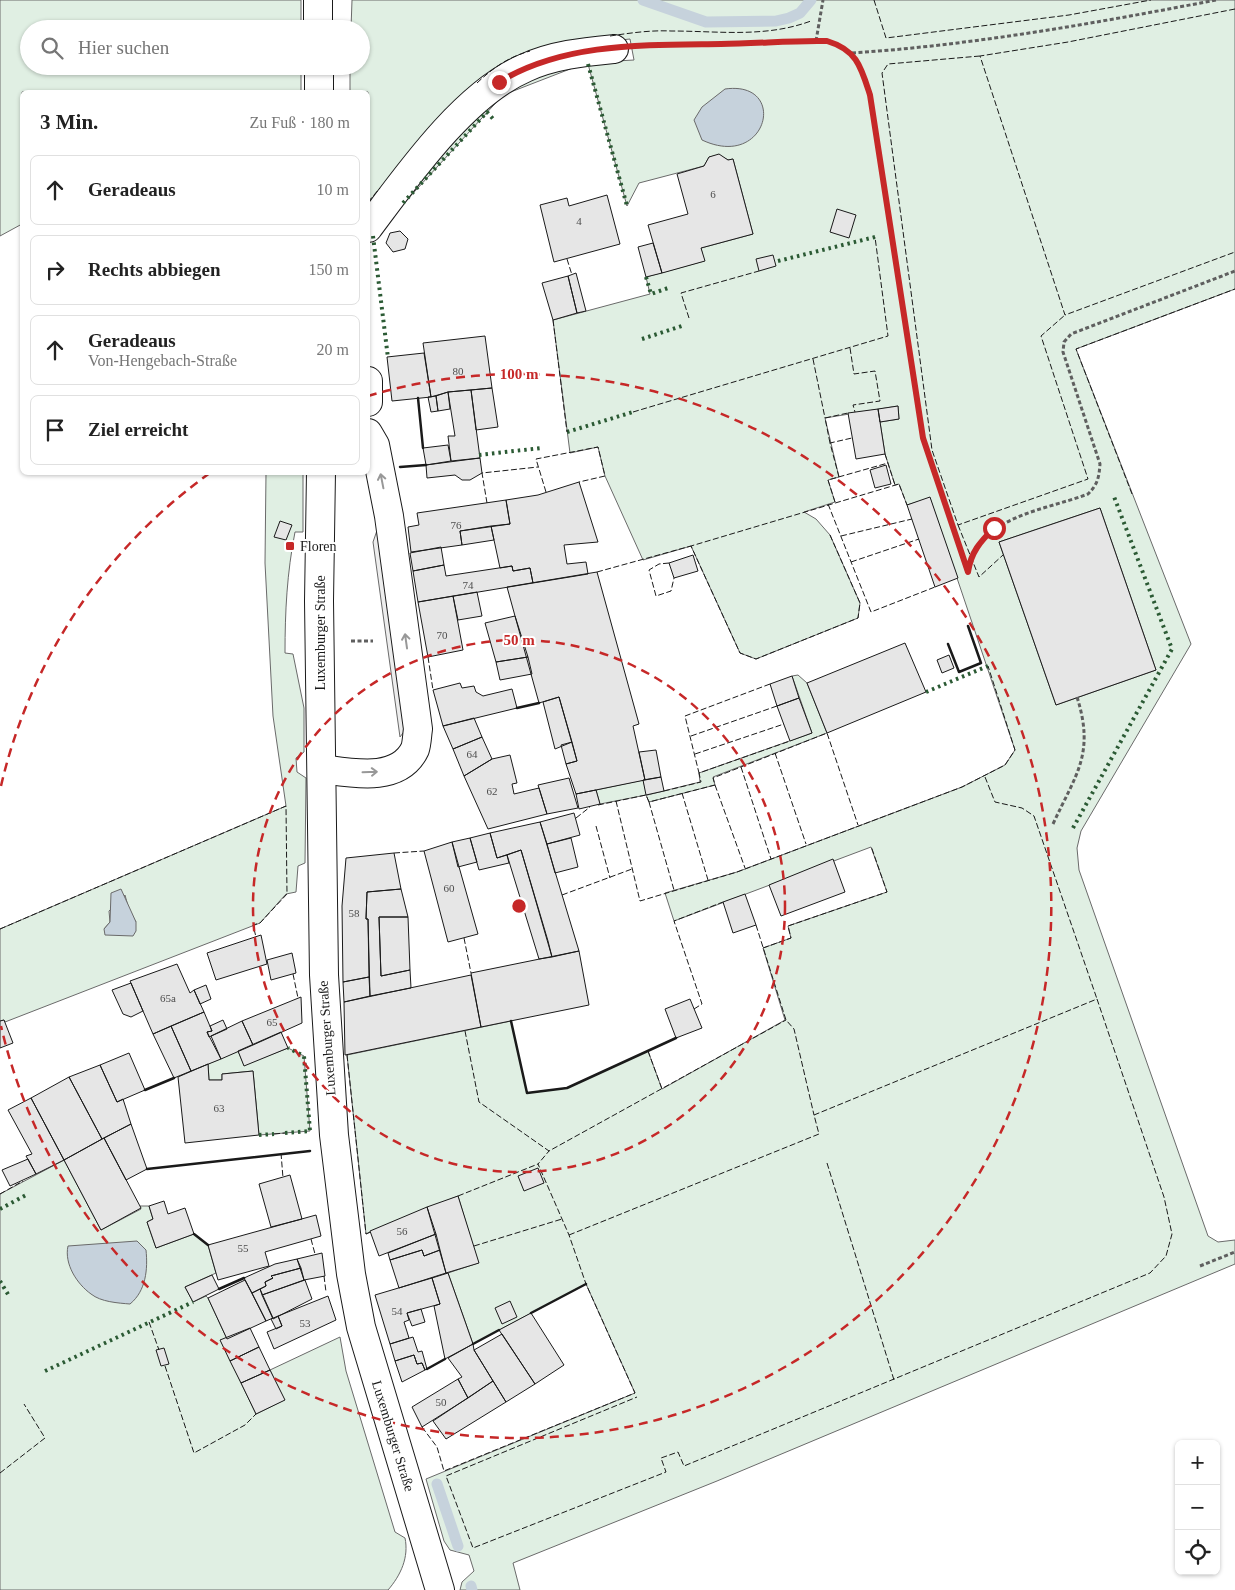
<!DOCTYPE html>
<html lang="de">
<meta charset="utf-8">
<style>
body{margin:0;font-family:"Times New Roman",serif;background:#f6f6f6;color:#222}
.controls{position:absolute;right:15px;bottom:15px;display:grid;overflow:hidden;border-radius:8px;box-shadow:0 1px 4px #0004}
.controls button{width:45px;height:45px;display:grid;place-items:center;padding:0;border:0;border-bottom:1px solid #e0e0e0;background:#fff;color:#222;font:25px sans-serif}
.stop{position:absolute;width:15px;height:15px;margin:-11px;border:4px solid #c62828;border-radius:50%;background:#fff}
.stop.end{background:#c62828;border-color:#fff;box-shadow:0 1px 5px #0008}
.list{margin:0;padding:0;list-style:none}
h2{display:flex;justify-content:space-between;align-items:center;height:65px;margin:0;padding:0 20px;font-size:21px}
h2 small{font-size:16px;font-weight:400;color:#767676}
.list li{display:grid;grid-template-columns:32px 1fr auto;gap:15px;align-items:center;box-sizing:border-box;height:70px;margin:0 10px 10px;padding:0 10px;border:1px solid #e0e0e0;border-radius:8px}
.list b{display:block;font-size:19px;white-space:nowrap}
.list p{margin:0;font-size:16px;white-space:nowrap;color:#767676}
.list em{font-size:16px;font-style:normal;color:#767676}
.icon{flex:none;width:28px;height:28px;fill:none;stroke:currentColor;stroke-width:2;stroke-linecap:round;stroke-linejoin:round}
.map{position:relative;flex:none;width:1235px;height:1590px;overflow:hidden}
.search{position:absolute;background:#fff;box-shadow:0 1px 4px #0004;left:20px;top:20px;width:350px;height:55px;display:flex;align-items:center;gap:12px;box-sizing:border-box;padding:0 18px;border-radius:28px;color:#767676;font-size:19px}
.panel{position:absolute;background:#fff;box-shadow:0 1px 4px #0004;left:20px;top:90px;width:350px;height:385px;border-radius:8px}
.map>svg:first-child{display:block}
.green{fill:#e0efe3;stroke:#6a6a6a;fill-rule:evenodd}
.parking{fill:#ededed;stroke:#6a6a6a}
.water{fill:#c6d2dc;stroke:#6a6a6a}
.lines{fill:none;stroke-linecap:round;stroke-linejoin:round}
.stream{stroke:#c6d2dc;stroke-width:11}
.building{fill:#e6e6e6;stroke:#1a1a1a}
.street-casing{stroke:#1a1a1a;stroke-width:30}
.primary-casing{stroke:#1a1a1a;stroke-width:30}
.path{stroke:#5f5f5f;stroke-width:3;stroke-dasharray:4 2.5;stroke-linecap:butt}
.street{stroke:#fff;stroke-width:28}
.primary{stroke:#fff;stroke-width:28}
.hedge{stroke:#2b5a34;stroke-width:4;stroke-dasharray:2.5 4;stroke-linecap:butt}
.fence{stroke:#1a1a1a;stroke-width:1;stroke-dasharray:6 2.5;stroke-linecap:butt}
.wall{stroke:#1a1a1a;stroke-width:2.5}
.oneway{stroke:#989898}
.route{stroke:#c62828;stroke-width:6}
.ring{fill:none;stroke:#c62828;stroke-width:2.5;stroke-dasharray:9 6}
.poi-dot{fill:#c62828;stroke:#fff;stroke-width:2}
.labels{text-anchor:middle;dominant-baseline:central;stroke-width:4;stroke-linejoin:round;paint-order:stroke}
.number-label{font-size:11px;fill:#4d4d4d}
.poi-label{font-size:14px;fill:#1a1a1a;stroke:#fff;text-anchor:start}
.street-label{font-size:14px;fill:#1a1a1a;stroke:#fff}
.centre{fill:#c62828;stroke:#fff;stroke-width:2.5}
.ring-label{font-size:15px;text-anchor:middle;font-weight:bold;fill:#c62828;stroke:#fff;stroke-width:4;stroke-linejoin:round;paint-order:stroke}
</style>
<div class="map">
<svg width="1235" height="1590" viewBox="0 0 1235 1590">
<rect width="100%" height="100%" fill="#fff"/>
<path class="green" d="M 0,0 L 301,0 L 301,29 L 29,29 L 29,66 L 301,66 L 301,92 L 22,92 L 22,224 L 0,236 Z
M 352,0 L 1235,0 L 1235,289 L 1076,349 L 1191,644 L 1081,831 L 1077,848 L 1079,870 L 1208,1236 L 1218,1242 L 1235,1240 L 1235,1264 L 717,1481 L 513,1563 L 520,1590 L 460,1590 L 462,1582 L 474,1571 L 469,1555 L 450,1550 L 444,1541 L 426,1479 L 635,1393 L 586,1284 L 473,1344 L 448,1273 L 478,1263 L 458,1196 L 366,1234 L 347,1055 L 511,1021 L 527,1093 L 567,1088 L 648,1051 L 662,1089 L 785,1020 L 763,948 L 791,938 L 788,926 L 887,892 L 871,847 L 674,921 L 665,893 L 737,872 L 962,787 L 1005,765 L 1015,750 L 930,498 L 907,505 L 899,484 L 895,485 L 885,454 L 880,422 L 899,419 L 898,406 L 825,418 L 839,477 L 828,480 L 835,502 L 804,512 L 816,519 L 830,535 L 860,603 L 858,618 L 756,659 L 740,653 L 691,546 L 643,560 L 605,476 L 598,447 L 570,453 L 553,320 L 650,294 L 646,277 L 704,261 L 701,248 L 753,234 L 733,159 L 728,160 L 719,155 L 709,157 L 704,166 L 639,183 L 627,206 L 588,64 L 583,64 L 503,95 L 373,237 L 385,214 L 417,176 L 489,101 L 515,81 L 530,73 L 562,64 L 634,60 L 630,39 C 592,43 553,46 518,62 C 466,86 405,168 368,212 L 368,92 L 350,92 L 350,66 L 361,66 L 361,29 L 351,29 ZM 1100,508 L 1156,670 L 1056,705 L 999,542 Z
M 266,473 L 303,473 L 303,532 L 295,532 C 287,573 285,611 285,653 L 293,654 L 304,708 L 304,752 L 296,758 L 297,772 L 306,778 L 305,863 L 298,866 L 296,892 L 286,894 L 260,923 L 5,1022 L 4,1020 L 0,1021 L 0,929 L 286,806 L 273,716 L 265,563 ZM 125,895 L 129,910 L 136,922 L 104,929 L 110,922 L 109,911 Z
M 798,675 L 807,683 L 827,733 L 713,777 L 715,785 L 649,802 L 646,795 L 600,804 L 596,790 L 643,780 L 647,795 L 700,782 L 699,773 L 812,733 L 792,676 Z
M 288,1048 L 304,1056 L 310,1131 L 259,1135 L 253,1071 L 222,1074 L 222,1080 L 209,1080 L 208,1064 L 238,1051 L 244,1065 Z
M 64,1160 L 101,1230 L 141,1209 L 140,1206 L 149,1206 L 153,1219 L 147,1222 L 156,1248 L 194,1234 L 208,1245 L 216,1273 L 185,1287 L 193,1302 L 206,1296 L 208,1298 L 227,1339 L 221,1341 L 256,1414 L 284,1400 L 270,1370 L 340,1337 L 346,1371 L 395,1532 L 405,1538 C 409,1557 401,1575 388,1590 L 0,1590 L 0,1194 Z"/>
<path class="parking" d="M 381,519 L 409,725 L 400,737 L 373,542 Z"/>
<path class="water" d="M 725,89 C 789,80 768,171 702,140 L 694,120 L 702,107 Z
M 121,889 L 136,922 L 136,931 L 133,936 L 105,935 L 104,929 L 110,922 L 111,893 Z
M 137,1241 L 146,1250 C 148,1269 146,1291 130,1304 C 118,1303 101,1302 91,1294 C 77,1284 64,1264 68,1246 Z"/>
<g class="lines">
<path class="stream" d="M 643,0 L 706,22 L 776,21 L 789,18 L 800,13 L 811,0
M 437,1484 L 458,1546
M 471,1586 L 472,1590"/>
</g>
<path class="building" d="M 719,154 L 728,160 L 733,159 L 753,234 L 701,248 L 705,261 L 662,273 L 648,225 L 688,214 L 677,174 L 704,166 L 709,157 Z
M 607,195 L 620,244 L 554,262 L 540,205 L 567,198 L 569,206 Z
M 837,209 L 856,215 L 849,238 L 830,232 Z
M 400,231 L 408,239 L 405,249 L 393,252 L 386,243 L 390,233 Z
M 653,243 L 662,273 L 646,277 L 638,247 Z
M 773,255 L 776,266 L 759,271 L 756,259 Z
M 576,273 L 586,311 L 577,313 L 568,276 Z
M 568,276 L 577,313 L 553,320 L 542,283 Z
M 485,336 L 492,388 L 448,392 L 431,397 L 423,343 Z
M 424,353 L 431,397 L 392,401 L 387,357 Z
M 492,388 L 498,427 L 476,430 L 471,390 Z
M 471,390 L 480,458 L 451,461 L 448,436 L 455,436 L 448,392 Z
M 448,392 L 450,409 L 438,411 L 436,396 Z
M 436,396 L 438,411 L 431,412 L 428,397 Z
M 898,406 L 899,419 L 880,422 L 878,409 Z
M 878,409 L 885,454 L 856,459 L 848,413 Z
M 448,445 L 451,461 L 426,465 L 423,448 Z
M 480,458 L 482,473 L 470,480 L 462,480 L 455,475 L 427,478 L 426,465 Z
M 886,465 L 891,484 L 875,488 L 870,470 Z
M 579,482 L 598,542 L 564,545 L 567,564 L 586,562 L 588,574 L 533,583 L 530,568 L 513,571 L 512,566 L 500,568 L 491,526 L 510,524 L 506,500 L 538,495 Z
M 930,497 L 958,578 L 935,587 L 907,505 Z
M 506,500 L 510,524 L 460,531 L 462,545 L 411,552 L 408,527 L 419,525 L 417,513 Z
M 1100,508 L 1156,670 L 1056,705 L 999,542 Z
M 280,521 L 292,525 L 286,540 L 274,537 Z
M 491,526 L 494,540 L 462,545 L 460,531 Z
M 441,547 L 444,565 L 413,571 L 410,553 Z
M 693,555 L 698,571 L 674,578 L 669,563 Z
M 444,565 L 446,576 L 512,566 L 513,571 L 530,568 L 533,583 L 418,602 L 413,571 Z
M 597,572 L 639,724 L 633,726 L 645,780 L 576,794 L 566,764 L 577,761 L 559,697 L 539,703 L 507,587 Z
M 477,592 L 482,616 L 458,620 L 453,596 Z
M 453,596 L 463,650 L 428,657 L 418,602 Z
M 515,616 L 528,657 L 496,662 L 485,623 Z
M 905,643 L 926,692 L 827,733 L 807,683 Z
M 949,655 L 954,668 L 942,673 L 937,660 Z
M 528,657 L 532,674 L 500,680 L 496,662 Z
M 792,676 L 799,698 L 777,706 L 770,684 Z
M 460,683 L 462,688 L 474,686 L 476,692 L 483,696 L 512,689 L 517,708 L 443,726 L 433,690 Z
M 559,697 L 572,742 L 555,749 L 543,702 Z
M 799,698 L 812,733 L 790,741 L 777,706 Z
M 474,718 L 482,737 L 453,749 L 443,726 Z
M 482,737 L 492,759 L 464,776 L 453,749 Z
M 572,742 L 577,761 L 566,764 L 561,745 Z
M 656,750 L 661,777 L 645,780 L 639,752 Z
M 510,755 L 517,783 L 512,784 L 514,794 L 539,788 L 547,814 L 488,829 L 464,776 L 492,759 Z
M 661,777 L 664,791 L 646,795 L 643,780 Z
M 569,778 L 578,808 L 547,814 L 538,785 Z
M 596,790 L 600,804 L 579,809 L 576,794 Z
M 574,813 L 580,835 L 547,844 L 540,822 Z
M 540,822 L 579,951 L 552,957 L 521,850 L 497,858 L 490,833 Z
M 490,833 L 497,858 L 507,855 L 509,863 L 479,870 L 470,838 Z
M 470,838 L 477,862 L 458,867 L 452,842 Z
M 571,838 L 578,867 L 555,873 L 547,844 Z
M 452,842 L 478,934 L 448,942 L 424,851 Z
M 521,850 L 548,941 L 552,957 L 539,959 L 507,855 Z
M 394,853 L 401,889 L 367,892 L 366,919 L 368,919 L 369,977 L 343,982 L 342,906 L 346,858 Z
M 833,859 L 845,892 L 781,916 L 769,885 Z
M 401,889 L 408,917 L 379,917 L 381,976 L 410,970 L 411,988 L 370,996 L 368,919 L 366,919 L 367,892 Z
M 745,894 L 756,925 L 733,933 L 723,902 Z
M 379,917 L 408,917 L 410,970 L 381,976 Z
M 261,935 L 267,964 L 216,980 L 207,953 Z
M 579,951 L 589,1005 L 481,1027 L 471,973 Z
M 292,953 L 296,973 L 271,980 L 267,960 Z
M 177,964 L 190,993 L 194,990 L 204,1012 L 153,1034 L 130,981 Z
M 471,975 L 481,1027 L 345,1055 L 344,1002 Z
M 369,977 L 370,996 L 344,1002 L 343,982 Z
M 131,983 L 143,1011 L 131,1017 L 123,1014 L 112,990 Z
M 206,985 L 211,999 L 200,1004 L 194,990 Z
M 301,997 L 302,1023 L 253,1045 L 242,1021 Z
M 690,999 L 702,1028 L 676,1038 L 665,1009 Z
M 204,1012 L 212,1031 L 207,1032 L 221,1059 L 191,1071 L 171,1026 Z
M 4,1020 L 13,1043 L 0,1048 L 0,1021 Z
M 223,1020 L 227,1029 L 209,1037 L 207,1032 L 212,1031 L 210,1026 Z
M 242,1021 L 253,1045 L 221,1059 L 211,1036 Z
M 171,1026 L 191,1071 L 174,1078 L 153,1034 Z
M 281,1032 L 288,1048 L 244,1066 L 238,1051 Z
M 129,1053 L 145,1090 L 117,1102 L 100,1065 Z
M 208,1064 L 209,1080 L 222,1080 L 222,1074 L 253,1071 L 259,1135 L 185,1143 L 178,1077 Z
M 100,1065 L 117,1102 L 123,1099 L 131,1124 L 102,1139 L 69,1077 Z
M 69,1077 L 102,1139 L 64,1160 L 31,1098 Z
M 31,1098 L 64,1160 L 36,1174 L 26,1156 L 32,1154 L 8,1110 Z
M 131,1124 L 147,1169 L 126,1180 L 104,1138 Z
M 104,1138 L 141,1208 L 101,1230 L 64,1160 Z
M 28,1159 L 36,1174 L 10,1186 L 2,1170 Z
M 538,1168 L 544,1183 L 524,1191 L 518,1176 Z
M 290,1175 L 302,1219 L 271,1227 L 259,1184 Z
M 458,1196 L 479,1263 L 446,1273 L 427,1207 Z
M 164,1201 L 168,1214 L 185,1208 L 194,1234 L 156,1248 L 147,1222 L 153,1219 L 149,1206 Z
M 427,1207 L 436,1234 L 379,1256 L 370,1231 Z
M 316,1215 L 321,1236 L 265,1252 L 269,1266 L 218,1280 L 208,1245 Z
M 436,1234 L 440,1250 L 424,1256 L 422,1250 L 390,1260 L 388,1253 Z
M 422,1250 L 424,1256 L 440,1250 L 446,1273 L 399,1288 L 390,1260 Z
M 322,1253 L 325,1276 L 304,1280 L 297,1259 Z
M 297,1259 L 301,1268 L 271,1276 L 273,1278 L 265,1282 L 266,1286 L 252,1293 L 244,1278 L 275,1264 Z
M 301,1268 L 304,1280 L 262,1295 L 260,1289 L 266,1286 L 265,1282 L 273,1278 L 271,1276 Z
M 448,1273 L 473,1344 L 445,1359 L 434,1306 L 440,1304 L 432,1278 Z
M 212,1275 L 219,1289 L 193,1302 L 185,1287 Z
M 432,1278 L 440,1304 L 407,1313 L 409,1320 L 404,1322 L 409,1338 L 390,1344 L 375,1295 Z
M 245,1280 L 266,1321 L 227,1339 L 208,1298 Z
M 305,1280 L 312,1299 L 273,1319 L 262,1295 Z
M 260,1289 L 273,1318 L 266,1321 L 252,1293 Z
M 328,1296 L 336,1320 L 274,1349 L 267,1332 L 282,1326 L 278,1316 Z
M 510,1301 L 517,1317 L 502,1324 L 495,1308 Z
M 421,1309 L 425,1322 L 412,1326 L 407,1313 Z
M 531,1313 L 564,1365 L 535,1384 L 499,1330 Z
M 278,1316 L 282,1326 L 276,1329 L 271,1319 Z
M 250,1328 L 259,1347 L 230,1361 L 220,1340 Z
M 502,1334 L 535,1384 L 506,1402 L 474,1350 Z
M 413,1337 L 418,1352 L 422,1351 L 427,1369 L 425,1370 L 422,1363 L 417,1364 L 414,1355 L 395,1361 L 390,1344 Z
M 473,1344 L 474,1350 L 493,1381 L 468,1398 L 458,1379 L 462,1377 L 448,1358 Z
M 259,1347 L 270,1370 L 241,1383 L 230,1361 Z
M 164,1348 L 169,1364 L 161,1366 L 156,1350 Z
M 414,1355 L 417,1364 L 422,1363 L 425,1370 L 402,1382 L 395,1361 Z
M 270,1370 L 285,1400 L 256,1414 L 241,1383 Z
M 458,1379 L 468,1398 L 422,1427 L 412,1407 Z
M 493,1381 L 506,1402 L 446,1439 L 433,1421 Z"/>
<g class="lines">
<defs>
<path id="street" d="M 368,228 C 407,176 464,94 525,68 C 553,55 584,52 614,49
M 368,381 L 368,402
M 322,769 C 352,773 399,783 415,749 C 417,743 417,735 418,729 L 389,516 L 375,445 L 368,433"/>
<path id="primary" d="M 318,0 L 318,29
M 319,66 L 319,92
M 321,472 L 319,601 L 324,975 L 334,1135 L 351,1274 L 361,1327 L 440,1590"/>
</defs>
<use href="#street" class="street-casing"/>
<use href="#primary" class="primary-casing"/>
<path class="path" d="M 816,41 L 823,0
M 645,46 L 827,41 C 858,50 861,67 870,95 L 923,438 L 967,572
M 852,53 C 974,45 1096,23 1216,0
M 968,571 C 978,516 1043,511 1088,494 C 1098,484 1099,477 1100,464 L 1063,352 L 1064,342 L 1071,334 L 1235,271
M 351,641 L 373,641
M 1053,824 C 1076,774 1095,754 1077,697
M 1200,1266 L 1235,1252"/>
<use href="#street" class="street"/>
<use href="#primary" class="primary"/>
<path class="hedge" d="M 588,64 L 627,206
M 403,203 L 487,112 L 494,120
M 373,236 L 388,358
M 778,261 L 875,237
M 646,277 L 651,294 L 668,288
M 642,339 L 685,325
M 567,432 L 633,412
M 479,455 L 541,448
M 926,692 L 988,666
M 1073,828 L 1172,649 L 1113,494
M 285,1133 L 310,1131 L 304,1056 L 288,1048
M 259,1135 L 274,1134
M 0,1209 L 28,1194
M 0,1281 L 9,1296
M 45,1371 L 193,1302"/>
<path class="fence" d="M 874,0 L 886,38 L 1069,15 L 1151,0
M 1235,9 L 1068,42 L 980,56 L 1065,315 L 1235,252
M 610,36 C 630,33 651,30 671,31 C 719,31 765,38 811,21
M 980,56 L 888,64 L 882,73 L 932,450 L 958,525 L 1088,479 L 1041,336 L 1065,315
M 477,83 C 493,68 508,57 530,51
M 368,202 L 380,188
M 567,259 L 572,275
M 689,318 L 681,293 L 759,271
M 553,320 L 567,432
M 850,348 L 854,374 L 875,371 L 880,401 L 853,405 L 855,412
M 813,359 L 825,418
M 633,412 L 888,336 L 875,237
M 830,443 L 825,418 L 848,413
M 885,454 L 895,485
M 839,477 L 830,443 L 852,438
M 546,492 L 536,459 L 598,447 L 605,476 L 579,482
M 1132,494 L 1076,349 L 1235,289
M 835,502 L 828,480 L 888,463
M 487,503 L 482,473 L 538,467
M 828,504 L 871,612 L 935,587
M 958,525 L 979,577 L 1003,555
M 830,535 L 860,603 L 858,618 L 756,659 L 740,653 L 691,546 L 899,484 L 907,505
M 841,536 L 912,519
M 851,562 L 919,539
M 669,563 L 659,564 L 649,570 L 656,596 L 671,591 L 674,578
M 597,572 L 691,546
M 428,657 L 433,690
M 770,684 L 685,716 L 699,773 L 790,741
M 691,736 L 777,706
M 775,753 L 806,844
M 695,754 L 784,724
M 741,767 L 771,859
M 985,777 L 995,802 L 1022,808 L 1034,816 L 1097,999
M 715,785 L 745,868
M 664,791 L 701,782 L 699,773
M 682,793 L 708,880
M 616,801 L 640,901 L 737,872 L 962,787 L 1005,765 L 1015,750 L 988,666
M 649,802 L 674,890
M 598,805 L 646,795 L 649,802 L 715,785 L 713,778 L 827,733 L 858,825
M 576,818 L 590,807
M 596,826 L 610,878
M 394,853 L 424,851
M 562,895 L 632,869
M 756,925 L 786,1020 L 794,1029 L 814,1115
M 0,929 L 286,806 L 287,894 L 260,923 L 253,925 L 256,937
M 464,938 L 471,973
M 763,948 L 791,938 L 788,926 L 887,892 L 871,846
M 293,974 L 298,998
M 694,1009 L 702,1004 L 674,921 L 723,902
M 465,1031 L 479,1102 L 549,1151 L 786,1020
M 648,1051 L 662,1089
M 347,1055 L 366,1234 L 370,1232
M 274,1134 L 285,1133
M 281,1153 L 283,1178
M 827,1163 L 894,1380
M 0,1194 L 23,1181
M 458,1196 L 538,1164
M 569,1235 L 819,1134 L 814,1115 L 1097,999 L 1164,1197 L 1172,1234 L 1166,1256 L 1150,1273 L 684,1466 L 678,1452 L 661,1458 L 666,1472 L 473,1548 L 446,1476 L 637,1397
M 311,1239 L 315,1254
M 474,1246 L 562,1219
M 324,1276 L 326,1292
M 149,1322 L 159,1350
M 165,1366 L 194,1453 L 245,1425 L 256,1414
M 422,1427 L 437,1447 L 444,1471 L 635,1393 L 586,1284 L 569,1235 L 538,1164 L 549,1151
M 0,1473 L 45,1438 L 24,1404"/>
<path class="wall" d="M 418,398 L 423,448
M 400,467 L 426,465
M 948,644 L 959,672 L 981,663 L 968,626
M 517,708 L 539,703
M 511,1021 L 527,1093 L 567,1088 L 676,1038
M 145,1090 L 174,1078
M 147,1169 L 310,1151
M 194,1234 L 208,1245
M 219,1289 L 244,1278
M 531,1313 L 586,1284
M 473,1344 L 499,1330
M 427,1369 L 445,1359"/>
</g>
<defs><path id="oneway-shaft" d="M-6 0H5M1.5-3L5.5 0L1.5 3" fill="none" stroke-width="1.6" stroke-linecap="round" stroke-linejoin="round" transform="scale(1.25)"/></defs>
<g class="oneway">
<use href="#oneway-shaft" transform="translate(382 481) rotate(-101)"/>
<use href="#oneway-shaft" transform="translate(406 641) rotate(-98)"/>
<use href="#oneway-shaft" transform="translate(370 772) rotate(-2)"/>
</g>
<g class="lines">
<path class="route" d="M 499,82 C 565,42 646,45 721,44 C 756,44 792,40 827,41 C 857,50 861,67 870,95 L 923,438 L 968,572 C 971,552 980,542 994,528"/>
</g>
<g class="ring">
<circle cx="519" cy="906" r="266"/>
<path d="M1 786A532 532 0 0 1 210 473M368 396A532 532 0 1 1 1 1026"/>
</g>
<rect class="poi-dot" x="285" y="541" width="10" height="10" rx="2.5"/>
<g class="labels">
<g class="number-label">
<text x="713" y="194">6</text>
<text x="579" y="221">4</text>
<text x="458" y="371">80</text>
<text x="456" y="525">76</text>
<text x="468" y="585">74</text>
<text x="442" y="635">70</text>
<text x="472" y="754">64</text>
<text x="492" y="791">62</text>
<text x="449" y="888">60</text>
<text x="354" y="913">58</text>
<text x="168" y="998">65a</text>
<text x="272" y="1022">65</text>
<text x="219" y="1108">63</text>
<text x="402" y="1231">56</text>
<text x="243" y="1248">55</text>
<text x="397" y="1311">54</text>
<text x="305" y="1323">53</text>
<text x="441" y="1402">50</text>
</g>
<g class="poi-label">
<text x="300" y="546">Floren</text>
</g>
<g class="street-label">
<text transform="translate(320 633) rotate(-90)">Luxemburger Straße</text>
<text transform="translate(327 1038) rotate(-94)">Luxemburger Straße</text>
<text transform="translate(393 1436) rotate(73)">Luxemburger Straße</text>
</g>
</g>
<circle cx="519" cy="906" r="8" class="centre"/>
<g class="ring-label">
<text x="519" y="379">100 m</text>
<text x="519" y="645">50 m</text>
</g>
</svg>
<div class="controls">
<button>+</button>
<button>−</button>
<button><svg class="icon" aria-label="locate" viewBox="0 0 24 24"><circle cx="12" cy="12" r="6"/><path d="M12 2v4M12 18v4M2 12h4M18 12h4"/></svg></button>
</div>
<div class="stop" style="left:994px;top:528px"></div>
<div class="stop end" style="left:499px;top:82px"></div>
<div class="search"><svg class="icon" aria-label="search" viewBox="0 0 24 24"><circle cx="10" cy="10" r="6"/><path d="M15 15l6 6"/></svg>Hier suchen</div>
<section class="panel">
<h2>3 Min.<small>Zu Fuß · 180 m</small></h2>
<ul class="list">
<li><svg class="icon" aria-label="ahead" viewBox="0 0 24 24"><path d="M12 20V5M6 11l6-6 6 6"/></svg><div><b>Geradeaus</b></div><em>10 m</em></li>
<li><svg class="icon" aria-label="right" viewBox="0 0 24 24"><path d="M7 20v-9h11M14 6l5 5-5 5"/></svg><div><b>Rechts abbiegen</b></div><em>150 m</em></li>
<li><svg class="icon" aria-label="ahead" viewBox="0 0 24 24"><path d="M12 20V5M6 11l6-6 6 6"/></svg><div><b>Geradeaus</b><p>Von-Hengebach-Straße</p></div><em>20 m</em></li>
<li><svg class="icon" aria-label="arrive" viewBox="0 0 24 24"><path d="M6 21V4h12l-3 4 3 4H6"/></svg><div><b>Ziel erreicht</b></div></li>
</ul>
</section>
</div>
